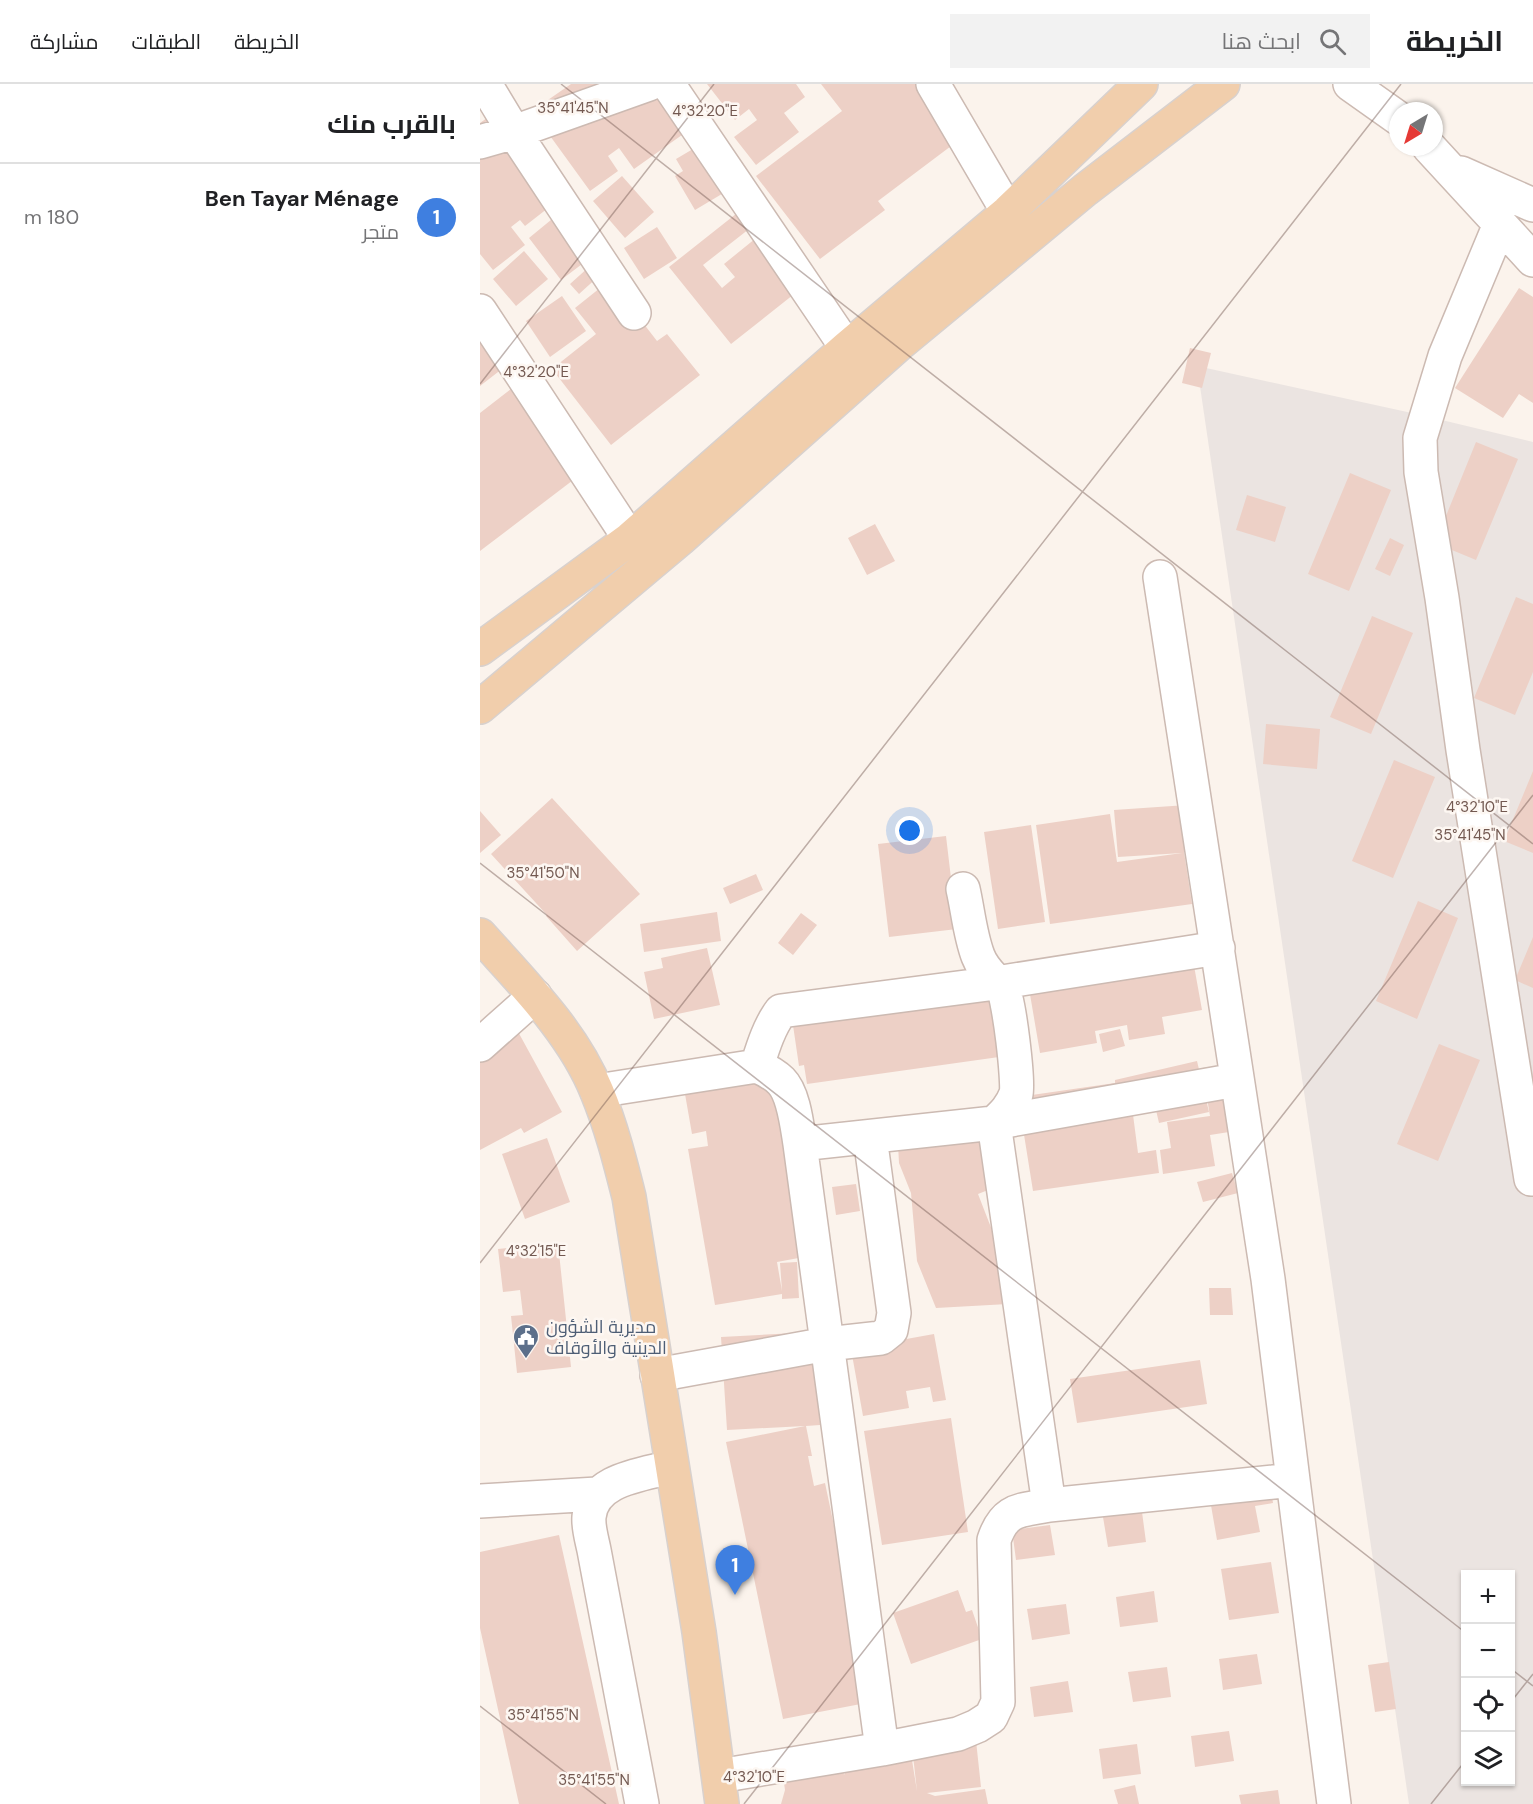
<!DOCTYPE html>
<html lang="ar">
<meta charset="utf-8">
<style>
body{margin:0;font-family:"DM Sans",Cairo,sans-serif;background:#f2f2f2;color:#202124;direction:rtl}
.controls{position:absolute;right:18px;bottom:18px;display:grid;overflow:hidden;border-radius:0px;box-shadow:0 2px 4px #0004}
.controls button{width:54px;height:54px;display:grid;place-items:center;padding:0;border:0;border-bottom:2px solid #e0e0e0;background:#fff;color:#202124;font:30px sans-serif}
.compass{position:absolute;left:909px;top:18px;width:54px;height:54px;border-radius:50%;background:#fff;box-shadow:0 2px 4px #0004;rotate:218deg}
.you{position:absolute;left:430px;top:747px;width:21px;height:21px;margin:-15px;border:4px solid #fff;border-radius:50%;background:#1a73e8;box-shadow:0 0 0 9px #1a73e833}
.badge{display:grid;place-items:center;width:39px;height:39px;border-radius:50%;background:#0b8043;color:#fff;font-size:20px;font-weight:700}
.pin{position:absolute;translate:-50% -50px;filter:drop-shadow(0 2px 3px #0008)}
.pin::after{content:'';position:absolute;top:32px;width:21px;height:18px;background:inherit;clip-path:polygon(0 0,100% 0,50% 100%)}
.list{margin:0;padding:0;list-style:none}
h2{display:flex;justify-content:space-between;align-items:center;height:78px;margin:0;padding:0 24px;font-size:26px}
h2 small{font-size:20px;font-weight:400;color:#757577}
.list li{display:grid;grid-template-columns:39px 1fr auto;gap:18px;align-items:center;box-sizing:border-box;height:108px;padding:0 24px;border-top:2px solid #e0e0e0}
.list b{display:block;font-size:22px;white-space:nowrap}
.list p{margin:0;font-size:20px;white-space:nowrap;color:#757577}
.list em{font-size:20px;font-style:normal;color:#757577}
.icon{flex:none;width:33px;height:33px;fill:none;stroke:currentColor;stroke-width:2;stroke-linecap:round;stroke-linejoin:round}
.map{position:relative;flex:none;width:1053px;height:1720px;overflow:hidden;direction:ltr}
header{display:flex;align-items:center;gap:36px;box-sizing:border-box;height:84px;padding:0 30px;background:#fff;border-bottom:2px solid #e0e0e0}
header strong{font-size:28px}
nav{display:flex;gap:33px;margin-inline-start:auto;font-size:21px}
.search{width:420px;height:54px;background:#f2f2f2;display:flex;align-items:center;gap:15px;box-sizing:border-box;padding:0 21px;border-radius:0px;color:#757577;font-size:22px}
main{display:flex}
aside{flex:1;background:#fff}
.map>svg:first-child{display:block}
.industrial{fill:#ebe4e1;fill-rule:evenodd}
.building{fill:#edd0c6}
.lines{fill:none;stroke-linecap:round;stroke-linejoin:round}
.minor-casing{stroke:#ccbab2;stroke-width:36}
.major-casing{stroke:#d8d1ce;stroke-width:36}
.minor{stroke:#fff;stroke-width:33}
.major{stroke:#f1ceac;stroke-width:33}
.ticks{fill:none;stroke:#735951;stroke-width:1.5;stroke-opacity:0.45}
.labels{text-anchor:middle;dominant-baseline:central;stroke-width:5;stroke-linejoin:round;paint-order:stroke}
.service-label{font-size:18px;fill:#4e5e75;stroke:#fdf7f2;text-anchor:start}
.ticks-label{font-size:15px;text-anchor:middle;fill:#735951;stroke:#fdf7f2;stroke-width:5;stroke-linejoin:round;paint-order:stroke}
</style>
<header>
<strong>الخريطة</strong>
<div class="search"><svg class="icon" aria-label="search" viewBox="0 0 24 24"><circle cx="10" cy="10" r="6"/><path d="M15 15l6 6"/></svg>ابحث هنا</div>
<nav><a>الخريطة</a><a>الطبقات</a><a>مشاركة</a></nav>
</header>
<main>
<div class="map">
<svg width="1053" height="1720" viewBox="0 0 1053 1720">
<rect width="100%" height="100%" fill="#fbf3ec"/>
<path class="industrial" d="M 717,282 L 941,331 L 1053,358 L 1053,1720 L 929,1720 ZM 986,1490 L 1030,1490 L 1030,1698 L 986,1698 Z"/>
<path class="building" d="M 91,0 L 197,0 L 209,46 L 154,85 L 139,64 L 128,72 L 138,87 L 110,107 L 52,27 Z
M 227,0 L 316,0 L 325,13 L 304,29 L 319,48 L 276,81 L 254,53 L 277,36 L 269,25 L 255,36 Z
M 341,0 L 455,0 L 491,47 L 398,117 L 405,126 L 340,175 L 276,92 L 362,27 Z
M 7,34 L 86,110 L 45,142 L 40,136 L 31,143 L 45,161 L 13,186 L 0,170 L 0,68 L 6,75 L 11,71 L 0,56 L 0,39 Z
M 235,52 L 262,98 L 215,126 L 195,92 L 203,87 L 196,75 Z
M 142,92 L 174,128 L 145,154 L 113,117 Z
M 266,122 L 278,138 L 223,181 L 242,204 L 255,193 L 244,180 L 281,150 L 323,203 L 251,260 L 189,183 Z
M 77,131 L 110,174 L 81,196 L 49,154 Z
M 177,143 L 197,174 L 164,195 L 144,164 Z
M 44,167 L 68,195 L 36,222 L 13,195 Z
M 110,182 L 120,191 L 99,210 L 90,200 Z
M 120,204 L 160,235 L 177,257 L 187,250 L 220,291 L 131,361 L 72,285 L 116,250 L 95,224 Z
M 1039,204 L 1053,213 L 1053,319 L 1039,310 L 1023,334 L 975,304 Z
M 82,212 L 106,247 L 70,273 L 46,237 Z
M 0,255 L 35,275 L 0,302 Z
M 710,264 L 731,269 L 722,304 L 702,299 Z
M 40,298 L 105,387 L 0,467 L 0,329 Z
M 996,358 L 1038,375 L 996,476 L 955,459 Z
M 870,389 L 911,406 L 869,507 L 828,490 Z
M 767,411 L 806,423 L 795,458 L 756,446 Z
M 395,440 L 415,477 L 387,491 L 368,454 Z
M 910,454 L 924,461 L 910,492 L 895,485 Z
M 1036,513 L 1053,520 L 1053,588 L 1035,631 L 994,614 Z
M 892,532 L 933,549 L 891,650 L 850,633 Z
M 786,640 L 840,645 L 837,685 L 783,680 Z
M 914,676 L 955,693 L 913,794 L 872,777 Z
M 1053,687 L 1053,769 L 1024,757 Z
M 72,714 L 160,810 L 97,867 L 66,832 L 67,831 L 11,770 Z
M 707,721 L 711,768 L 704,768 L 712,820 L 570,840 L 556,741 L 630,730 L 637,778 L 702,769 L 638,773 L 634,726 Z
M 0,727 L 21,751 L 0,769 Z
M 551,741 L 565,838 L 518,845 L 504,748 Z
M 466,752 L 477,845 L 409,853 L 398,760 Z
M 276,790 L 283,806 L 250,820 L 243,804 Z
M 938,817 L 978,834 L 937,935 L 896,917 Z
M 237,828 L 241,857 L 164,868 L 160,840 Z
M 321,829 L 337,841 L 313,871 L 298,859 Z
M 1053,853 L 1053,904 L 1035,896 Z
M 709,854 L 722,926 L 682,933 L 685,950 L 649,956 L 647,941 L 615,947 L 617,959 L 560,969 L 545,881 Z
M 227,864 L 240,921 L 174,935 L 164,888 L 183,884 L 181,874 Z
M 507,887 L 519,973 L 327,1000 L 324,981 L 319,982 L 309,914 Z
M 36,944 L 82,1028 L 44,1049 L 41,1044 L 0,1066 L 0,963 Z
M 640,945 L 645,962 L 623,968 L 619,950 Z
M 959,960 L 1000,976 L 958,1077 L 917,1060 Z
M 717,977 L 729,1028 L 679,1039 L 669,996 L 652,1023 L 658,1069 L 676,1066 L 679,1089 L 553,1107 L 538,1013 L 635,999 L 635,996 Z
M 739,982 L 749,1048 L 730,1051 L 735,1082 L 683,1090 L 680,1066 L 691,1064 L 687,1038 L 730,1032 L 722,984 Z
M 293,995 L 324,1173 L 297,1178 L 302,1207 L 300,1179 L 317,1178 L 319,1214 L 302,1215 L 302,1210 L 235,1221 L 208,1065 L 228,1062 L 226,1047 L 212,1050 L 205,1010 Z
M 496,1031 L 513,1104 L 498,1110 L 517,1159 L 528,1220 L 456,1224 L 437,1177 L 431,1109 L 419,1079 L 417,1042 Z
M 67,1054 L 90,1118 L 45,1135 L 22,1070 Z
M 752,1089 L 758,1109 L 723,1118 L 717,1098 Z
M 376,1100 L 380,1127 L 356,1131 L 352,1103 Z
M 78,1159 L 91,1283 L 37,1289 L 31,1232 L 43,1231 L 40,1206 L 23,1208 L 18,1165 Z
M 729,1204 L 751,1204 L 753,1231 L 730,1231 Z
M 334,1248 L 340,1341 L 326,1342 L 332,1372 L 328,1372 L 334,1402 L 345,1399 L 391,1618 L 303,1635 L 246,1358 L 325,1342 L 247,1346 L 241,1253 Z
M 454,1250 L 466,1316 L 453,1318 L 450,1303 L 426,1307 L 429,1324 L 383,1332 L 371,1265 Z
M 720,1276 L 727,1320 L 597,1339 L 590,1295 Z
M 471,1334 L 488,1448 L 402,1461 L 384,1347 Z
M 789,1393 L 793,1419 L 775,1422 L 780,1448 L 737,1456 L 728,1404 Z
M 662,1428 L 666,1458 L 628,1463 L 623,1433 Z
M 570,1441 L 575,1471 L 536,1476 L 532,1446 Z
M 79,1451 L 139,1720 L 39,1720 L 0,1544 L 0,1468 Z
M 791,1478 L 799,1529 L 749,1536 L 741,1485 Z
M 478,1506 L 486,1528 L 492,1526 L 502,1555 L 431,1580 L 413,1529 Z
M 674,1507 L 678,1538 L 640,1543 L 636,1513 Z
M 586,1520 L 590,1550 L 552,1556 L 547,1525 Z
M 777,1570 L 782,1600 L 743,1606 L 739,1575 Z
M 909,1578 L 916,1625 L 895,1628 L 888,1581 Z
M 687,1583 L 691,1613 L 653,1618 L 648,1588 Z
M 588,1597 L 593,1628 L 554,1633 L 550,1603 Z
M 494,1638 L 501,1703 L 447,1709 L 455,1712 L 505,1705 L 508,1720 L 301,1720 L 305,1706 L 301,1678 L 360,1661 L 364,1691 L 374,1665 L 430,1664 L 437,1707 L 430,1645 Z
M 749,1647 L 754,1677 L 715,1683 L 711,1652 Z
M 657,1660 L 661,1690 L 623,1695 L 619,1665 Z
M 655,1701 L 659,1720 L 638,1720 L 634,1706 Z
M 798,1706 L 800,1720 L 761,1720 L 759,1711 Z"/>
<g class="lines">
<defs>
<path id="minor" d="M 5,0 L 34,48 L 154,229
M 188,0 L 367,264
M 453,0 L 528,128
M 870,0 L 918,34
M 0,58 L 34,48 L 169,0
M 949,63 L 1053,176
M 981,89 L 1053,121
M 1020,140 L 965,272 L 940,354 L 941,388 L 962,514 L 983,666 L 1051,1095
M 0,227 L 150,455
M 680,493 L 788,1195 L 813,1396
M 483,805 C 488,827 490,851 498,872 C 504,888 514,893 523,905 C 529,915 539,998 536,1010 C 531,1023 524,1030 514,1039 L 569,1421
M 0,961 L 55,912
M 277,982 C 283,963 289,943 301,927 L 516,899 L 738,864
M 117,1007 L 277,982 C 286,986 294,990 301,997 C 314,1010 317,1042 320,1060 L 402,1665
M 320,1060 L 514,1039 L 756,996
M 177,1291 L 347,1260 L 401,1254 L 411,1246 L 414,1229 L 390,1053
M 0,1417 L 117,1410
M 239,1692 L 402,1665 L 478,1650 L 497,1642 L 511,1633 L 518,1618 L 514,1456 C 525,1424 539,1427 569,1421 L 813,1396 L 854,1720
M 162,1720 L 114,1466 C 112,1456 108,1443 109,1433 C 112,1395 162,1391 191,1383"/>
<path id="major" d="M 0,565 L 150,455 L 367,264 L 528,128 L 661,0
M 0,623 L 200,455 L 418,261 L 605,106 L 743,0
M 0,851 C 42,898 93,948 117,1008 C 131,1042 140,1077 149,1113 L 219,1548 L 242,1720"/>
</defs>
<use href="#minor" class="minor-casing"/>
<use href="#major" class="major-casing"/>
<use href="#minor" class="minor"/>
<use href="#major" class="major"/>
</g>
<path class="ticks" d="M 81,0 L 1053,760M 0,300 L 234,0M 0,779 L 986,1549M 0,1179 L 921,0M 1030,1584 L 1053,1602M 1030,1619 L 1053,1590M 0,1622 L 126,1720M 264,1720 L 1053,711M 951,1720 L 986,1676"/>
<defs>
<symbol id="civic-pin" viewBox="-11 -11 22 30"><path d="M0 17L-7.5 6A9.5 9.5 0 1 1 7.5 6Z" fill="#5c6f8a" stroke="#fdf7f2"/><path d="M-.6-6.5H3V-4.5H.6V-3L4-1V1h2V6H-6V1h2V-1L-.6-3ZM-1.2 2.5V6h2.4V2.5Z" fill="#fff"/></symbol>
</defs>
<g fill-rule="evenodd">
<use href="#civic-pin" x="31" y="1238" width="30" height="40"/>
</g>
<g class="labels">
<g class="service-label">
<text x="66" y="1243">مديرية الشؤون<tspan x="66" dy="21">الدينية والأوقاف</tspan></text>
</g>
</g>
<g class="ticks-label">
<text x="93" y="29">35°41'45"N</text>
<text x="225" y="32">4°32'20"E</text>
<text x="56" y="293">4°32'20"E</text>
<text x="997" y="728">4°32'10"E</text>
<text x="990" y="756">35°41'45"N</text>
<text x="63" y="794">35°41'50"N</text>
<text x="56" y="1172">4°32'15"E</text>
<text x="63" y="1636">35°41'55"N</text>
<text x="274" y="1698">4°32'10"E</text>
<text x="114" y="1701">35°41'55"N</text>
</g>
</svg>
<div class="controls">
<button>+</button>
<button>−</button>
<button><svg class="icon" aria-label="locate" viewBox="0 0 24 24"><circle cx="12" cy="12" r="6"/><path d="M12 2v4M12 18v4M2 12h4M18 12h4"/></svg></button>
<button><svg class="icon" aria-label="layers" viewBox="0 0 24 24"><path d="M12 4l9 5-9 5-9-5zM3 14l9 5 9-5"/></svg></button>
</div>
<svg class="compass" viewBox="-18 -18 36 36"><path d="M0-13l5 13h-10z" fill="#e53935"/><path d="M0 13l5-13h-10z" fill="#757577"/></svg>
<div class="you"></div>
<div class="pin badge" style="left:255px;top:1511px;background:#3f7fe0">1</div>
</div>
<aside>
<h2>بالقرب منك<small></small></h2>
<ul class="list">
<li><span class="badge" style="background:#3f7fe0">1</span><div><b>Ben Tayar Ménage</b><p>متجر</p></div><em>180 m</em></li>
</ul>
</aside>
</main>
